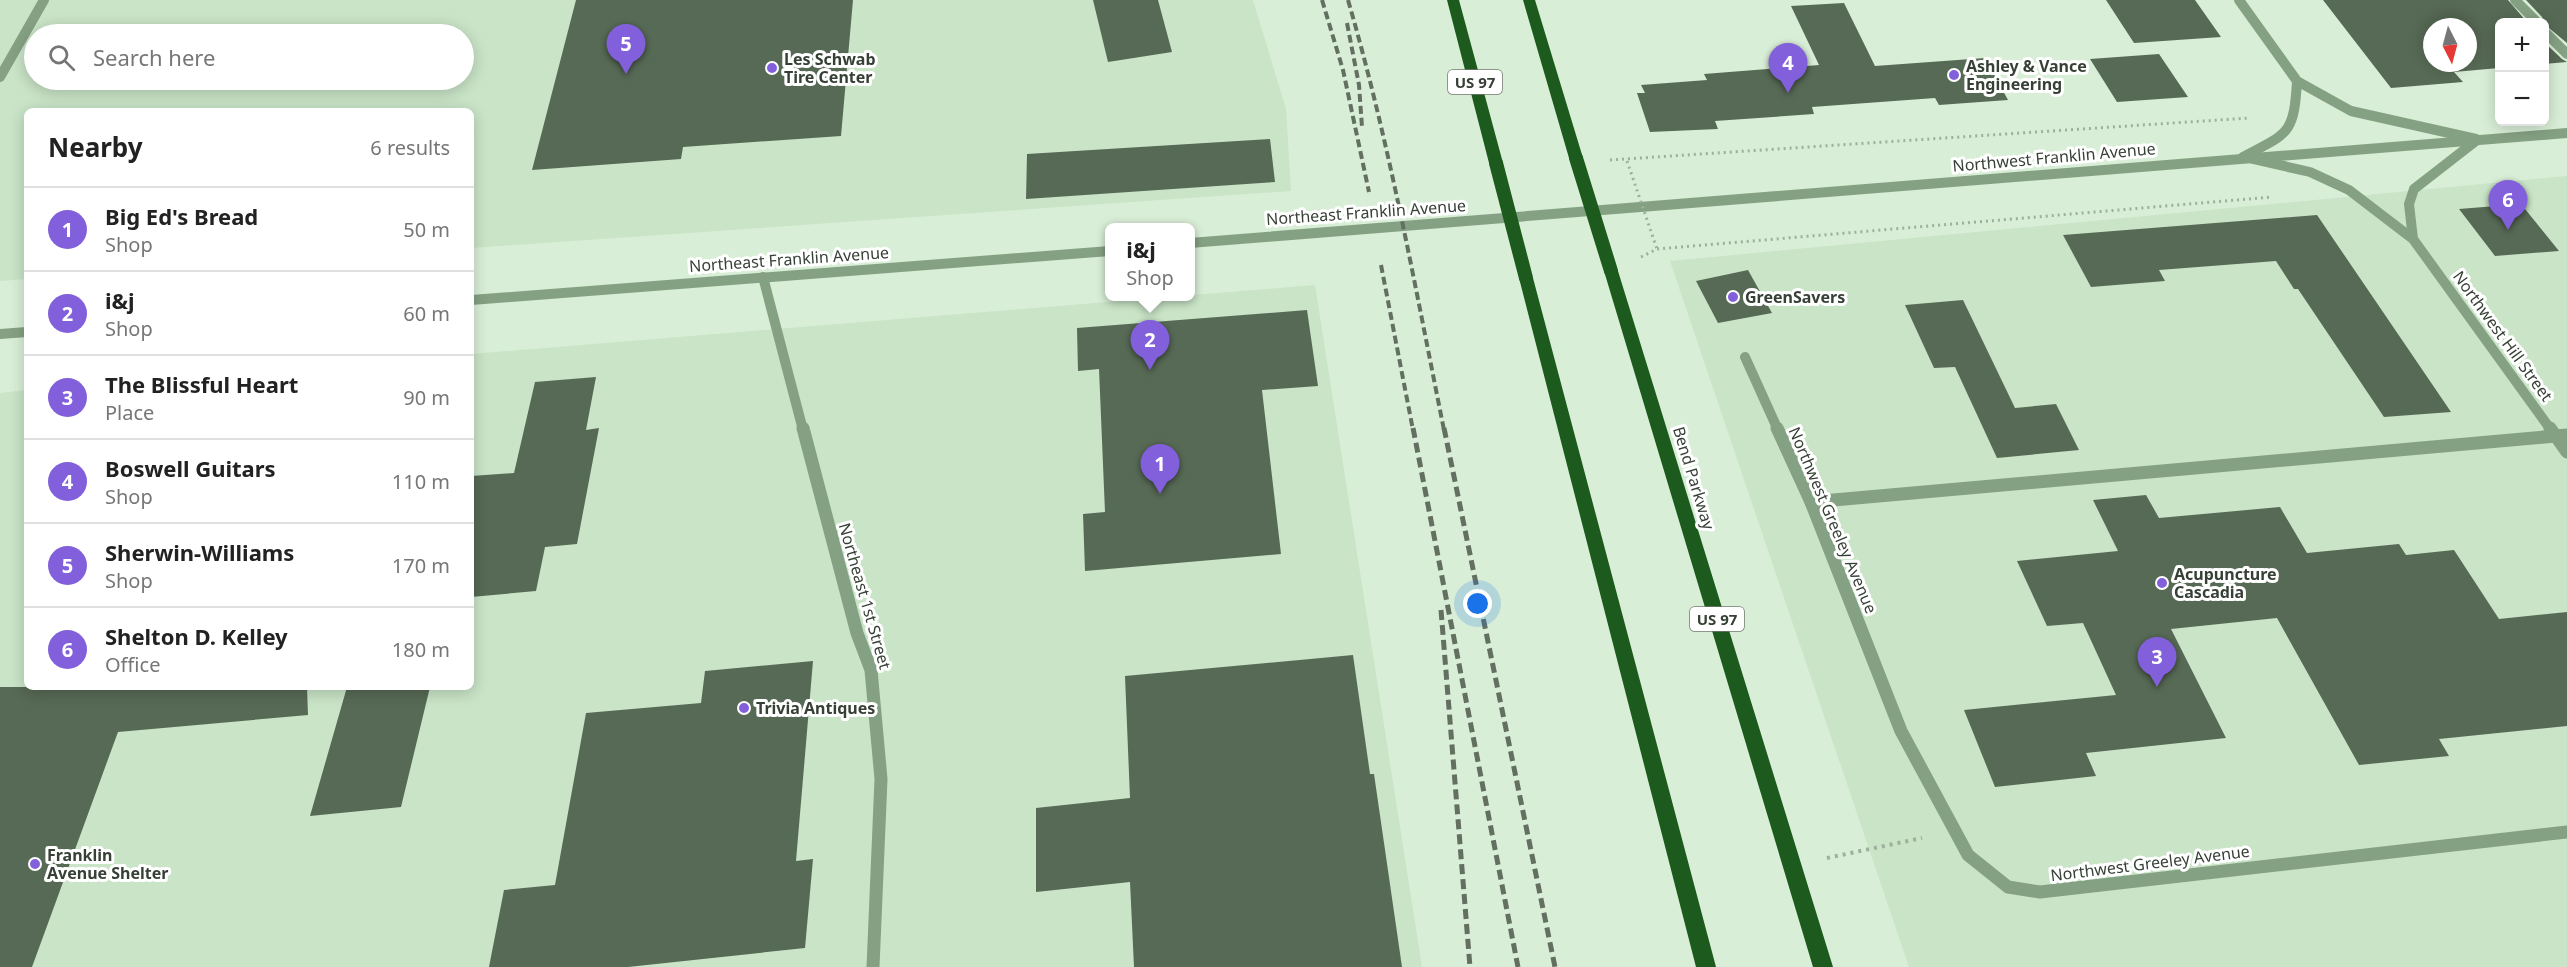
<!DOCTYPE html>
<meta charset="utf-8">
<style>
body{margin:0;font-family:"Noto Sans",sans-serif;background:#f2f2f2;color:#222}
.controls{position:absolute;right:18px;top:18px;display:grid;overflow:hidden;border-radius:9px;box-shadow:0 3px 15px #0003}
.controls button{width:54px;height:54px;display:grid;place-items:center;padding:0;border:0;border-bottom:2px solid #e0e0e0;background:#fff;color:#222;font:30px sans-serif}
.compass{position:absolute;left:2423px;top:18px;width:54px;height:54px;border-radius:50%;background:#fff;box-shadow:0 3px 15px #0003;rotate:174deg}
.you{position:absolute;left:1478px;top:604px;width:21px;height:21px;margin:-15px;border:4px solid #fff;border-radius:50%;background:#1a73e8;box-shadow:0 0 0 9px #1a73e833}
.badge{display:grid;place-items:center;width:39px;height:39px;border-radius:50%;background:#8360db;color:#fff;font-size:20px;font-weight:700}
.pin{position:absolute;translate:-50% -50px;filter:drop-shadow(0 2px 3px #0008)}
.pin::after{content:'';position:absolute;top:32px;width:21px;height:18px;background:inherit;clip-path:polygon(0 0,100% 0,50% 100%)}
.popup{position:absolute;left:1105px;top:223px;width:90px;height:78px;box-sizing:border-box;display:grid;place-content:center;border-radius:9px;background:#fff;filter:drop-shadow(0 2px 4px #0005);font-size:20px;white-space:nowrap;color:#767676}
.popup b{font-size:22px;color:#222}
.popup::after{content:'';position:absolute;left:50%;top:100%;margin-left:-12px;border:12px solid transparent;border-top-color:#fff}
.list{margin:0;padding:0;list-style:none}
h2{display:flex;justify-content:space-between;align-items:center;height:78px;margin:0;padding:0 24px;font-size:26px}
h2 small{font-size:20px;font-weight:400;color:#767676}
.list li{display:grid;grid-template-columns:39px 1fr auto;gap:18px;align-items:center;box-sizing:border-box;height:84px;padding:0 24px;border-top:2px solid #e0e0e0}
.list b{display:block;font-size:22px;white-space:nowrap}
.list p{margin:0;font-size:20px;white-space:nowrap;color:#767676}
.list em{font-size:20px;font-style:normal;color:#767676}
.icon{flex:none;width:33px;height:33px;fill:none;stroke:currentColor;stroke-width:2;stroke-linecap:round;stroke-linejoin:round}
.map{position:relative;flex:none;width:2567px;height:967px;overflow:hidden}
.search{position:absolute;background:#fff;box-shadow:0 3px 15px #0003;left:24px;top:24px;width:450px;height:66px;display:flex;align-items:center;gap:15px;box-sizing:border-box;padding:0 21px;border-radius:33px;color:#767676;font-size:22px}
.panel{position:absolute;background:#fff;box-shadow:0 3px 15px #0003;left:24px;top:108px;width:450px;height:582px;border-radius:9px}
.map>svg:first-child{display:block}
.built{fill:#c9e4c7;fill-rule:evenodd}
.building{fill:#576a55;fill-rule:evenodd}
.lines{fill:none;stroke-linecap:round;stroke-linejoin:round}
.path-far1{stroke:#9faf9d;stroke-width:3;stroke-dasharray:2 4;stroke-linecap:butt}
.path{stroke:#9faf9d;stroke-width:4;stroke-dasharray:3 5;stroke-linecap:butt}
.service-far1{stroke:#85a183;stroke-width:10}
.service{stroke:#85a183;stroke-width:13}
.minor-far1{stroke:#85a183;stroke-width:10}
.minor{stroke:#85a183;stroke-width:13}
.tertiary{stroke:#85a183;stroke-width:10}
.trunk{fill:#1c5a1d;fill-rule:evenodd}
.rail-far1{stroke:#636f61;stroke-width:4;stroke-dasharray:8 4;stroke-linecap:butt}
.rail{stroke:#636f61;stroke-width:5;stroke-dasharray:10 5;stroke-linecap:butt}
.path-bridge{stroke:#9faf9d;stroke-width:3;stroke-dasharray:2 4;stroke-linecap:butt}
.trunk-bridge{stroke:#1c5a1d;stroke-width:14}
.poi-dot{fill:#8360db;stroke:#fff;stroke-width:2}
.labels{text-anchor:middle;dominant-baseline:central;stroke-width:6;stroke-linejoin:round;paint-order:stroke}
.shield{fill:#fff;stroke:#737972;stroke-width:1.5}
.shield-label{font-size:15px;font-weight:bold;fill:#374036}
.poi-label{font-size:16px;font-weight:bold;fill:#374036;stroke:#fff;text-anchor:start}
.street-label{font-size:16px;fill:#374036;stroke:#fff}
</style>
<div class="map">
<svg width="2567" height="967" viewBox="0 0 2567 967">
<rect width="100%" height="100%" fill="#d9eed7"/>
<path class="built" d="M 0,0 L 1253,0 L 1286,109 L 1291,191 L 471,248 L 471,111 L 27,111 L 27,279 L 0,281 ZM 34,34 L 464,34 L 464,80 L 34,80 Z
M 2567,176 L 2567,967 L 1909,967 L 1670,261 Z
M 1315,285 L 1422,967 L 0,967 L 0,393 L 27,390 L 27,687 L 471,687 L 471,354 Z"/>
<path class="building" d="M 576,0 L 853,0 L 841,136 L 683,147 L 681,159 L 532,170 Z
M 1093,0 L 1158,0 L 1172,52 L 1108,62 Z
M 2106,0 L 2195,0 L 2221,37 L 2134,43 Z
M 2323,0 L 2508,0 L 2527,22 L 2499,22 L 2499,68 L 2454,72 L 2463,82 L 2391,88 ZM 2432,27 L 2468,27 L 2468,63 L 2432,63 Z
M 2526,0 L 2567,0 L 2567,43 L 2544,24 L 2542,17 Z
M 1844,3 L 1875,66 L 1985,58 L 2008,100 L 1939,105 L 1935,98 L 1812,107 L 1814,114 L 1715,121 L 1718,129 L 1650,132 L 1637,93 L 1645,93 L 1641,85 L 1707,80 L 1704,74 L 1819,65 L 1791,6 Z
M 2544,42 L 2562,59 L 2567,62 L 2544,64 Z
M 2159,54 L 2188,97 L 2117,102 L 2090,59 Z
M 1270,139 L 1275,182 L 1026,199 L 1027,154 Z
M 2521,204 L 2559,251 L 2495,256 L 2459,209 Z
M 2317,215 L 2451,412 L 2384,417 L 2298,289 L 2294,289 L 2276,261 L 2159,270 L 2165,281 L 2091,287 L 2063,235 Z
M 1748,270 L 1772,313 L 1718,323 L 1696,281 Z
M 1963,300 L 2015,408 L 2056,404 L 2079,450 L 1997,458 L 1955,367 L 1934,368 L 1905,305 Z
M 1307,310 L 1318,386 L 1262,390 L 1281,554 L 1085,571 L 1083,514 L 1105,512 L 1099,369 L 1078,371 L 1077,328 Z
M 596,377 L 586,430 L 599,428 L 577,544 L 545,547 L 536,591 L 471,597 L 471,476 L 514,473 L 535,382 Z
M 2146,495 L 2159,518 L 2280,507 L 2307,553 L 2399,544 L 2406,555 L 2454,550 L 2499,619 L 2567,612 L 2567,726 L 2439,739 L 2449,756 L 2359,765 L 2277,618 L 2171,629 L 2226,738 L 2086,753 L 2096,776 L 1995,787 L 1964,710 L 2116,695 L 2083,623 L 2047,626 L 2017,561 L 2118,551 L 2093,500 Z
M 1353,655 L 1370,774 L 1374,774 L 1402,967 L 1134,967 L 1130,882 L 1036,892 L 1036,808 L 1130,798 L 1125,676 Z
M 813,661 L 796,861 L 813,859 L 805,948 L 628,967 L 489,967 L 504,890 L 555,885 L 586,713 L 701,703 L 705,671 Z
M 0,687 L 307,687 L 308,715 L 118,732 L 32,967 L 0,967 Z
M 347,687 L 430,687 L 401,807 L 310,816 Z"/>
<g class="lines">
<path class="path-far1" d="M 1610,160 L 2249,118
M 1641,257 L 1657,249 L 2272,197"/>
<path class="path" d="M 1827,858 L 1922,838"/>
<path class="service-far1" d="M 2515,0 L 2537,22
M 2544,31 L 2567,54"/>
<path class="service" d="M 1811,502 L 2567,435"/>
<path class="minor-far1" d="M 2239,0 L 2297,81 L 2351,111 L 2476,139
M 0,77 L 44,0
M 2243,157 C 2288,133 2294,135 2297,81
M 2253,159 L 2310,172 L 2349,190 L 2413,239 L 2551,430
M 2413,239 L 2409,204 L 2414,189 L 2477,140
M 763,277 L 803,430
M 1745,357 L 1778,430"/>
<path class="minor" d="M 803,428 L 857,633 L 871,670 L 881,779 L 873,967
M 1777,428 L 1811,502 L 1901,731 L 1968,855 L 2008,887 L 2040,892 L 2567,832
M 2550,428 L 2567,452"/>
<path class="tertiary" d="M 1190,243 L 2567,133
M 471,300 L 1110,251
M 0,334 L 27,332"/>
<path class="trunk" d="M 1447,0 L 1459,0 L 1503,163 L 1501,167 L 1491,167 L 1489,163 Z
M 1523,0 L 1535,0 L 1583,158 L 1581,162 L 1571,162 L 1569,158 Z
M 1611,265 L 1618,271 L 1833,967 L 1813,967 L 1604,271 Z
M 1526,272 L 1533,278 L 1716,967 L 1696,967 L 1519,278 Z"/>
<path class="rail-far1" d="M 1322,0 L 1343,70 L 1369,192
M 1348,0 C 1389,141 1415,286 1444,430
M 1347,23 L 1359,85 L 1362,127
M 1381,265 L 1413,430"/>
<path class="rail" d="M 1413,428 L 1518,967
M 1444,428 L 1555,967
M 1441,610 L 1470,967"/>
<path class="path-bridge" d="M 1627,161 L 1657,249"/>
<path class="trunk-bridge" d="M 1576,158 L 1611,271
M 1496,163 L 1526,278"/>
</g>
<g class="poi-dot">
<circle cx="772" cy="68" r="6"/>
<circle cx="1954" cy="75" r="6"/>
<circle cx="1733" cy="297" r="6"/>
<circle cx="2162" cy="583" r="6"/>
<circle cx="744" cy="708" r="6"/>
<circle cx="35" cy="864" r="6"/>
</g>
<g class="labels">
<g class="shield">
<rect x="1448" y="70" width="54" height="24" rx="4.5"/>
<rect x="1690" y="607" width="54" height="24" rx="4.5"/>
</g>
<g class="shield-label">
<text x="1475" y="82">US 97</text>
<text x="1717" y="619">US 97</text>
</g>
<g class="poi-label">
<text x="784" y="59">Les Schwab<tspan x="784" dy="18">Tire Center</tspan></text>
<text x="1966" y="66">Ashley &amp; Vance<tspan x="1966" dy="18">Engineering</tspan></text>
<text x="1745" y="297">GreenSavers</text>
<text x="2174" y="574">Acupuncture<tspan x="2174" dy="18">Cascadia</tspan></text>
<text x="756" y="708">Trivia Antiques</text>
<text x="47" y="855">Franklin<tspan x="47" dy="18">Avenue Shelter</tspan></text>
</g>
<g class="street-label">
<text transform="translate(2054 157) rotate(-5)">Northwest Franklin Avenue</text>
<text transform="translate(1366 212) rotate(-4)">Northeast Franklin Avenue</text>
<text transform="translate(789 259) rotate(-4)">Northeast Franklin Avenue</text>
<text transform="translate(2503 336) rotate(54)">Northwest Hill Street</text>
<text transform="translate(1694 478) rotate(73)">Bend Parkway</text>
<text transform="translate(1833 520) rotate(67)">Northwest Greeley Avenue</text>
<text transform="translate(865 596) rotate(74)">Northeast 1st Street</text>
<text transform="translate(2150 863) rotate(-7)">Northwest Greeley Avenue</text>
</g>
</g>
</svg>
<div class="controls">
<button>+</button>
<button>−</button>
</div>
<svg class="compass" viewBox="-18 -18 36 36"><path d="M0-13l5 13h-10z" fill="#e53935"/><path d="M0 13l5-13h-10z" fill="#767676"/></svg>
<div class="you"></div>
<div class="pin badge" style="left:1160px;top:494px">1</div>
<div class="pin badge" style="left:1150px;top:370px">2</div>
<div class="popup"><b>i&amp;j</b>Shop</div>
<div class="pin badge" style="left:2157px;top:687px">3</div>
<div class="pin badge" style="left:1788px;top:93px">4</div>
<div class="pin badge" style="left:626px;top:74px">5</div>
<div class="pin badge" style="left:2508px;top:230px">6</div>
<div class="search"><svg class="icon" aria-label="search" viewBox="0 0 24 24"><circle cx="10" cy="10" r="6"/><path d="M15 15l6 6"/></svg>Search here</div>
<section class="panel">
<h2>Nearby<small>6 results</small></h2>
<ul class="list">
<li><span class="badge">1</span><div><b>Big Ed's Bread</b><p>Shop</p></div><em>50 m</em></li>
<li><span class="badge">2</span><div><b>i&amp;j</b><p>Shop</p></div><em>60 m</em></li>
<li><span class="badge">3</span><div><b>The Blissful Heart</b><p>Place</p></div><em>90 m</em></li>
<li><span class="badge">4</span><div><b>Boswell Guitars</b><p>Shop</p></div><em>110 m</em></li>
<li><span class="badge">5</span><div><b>Sherwin-Williams</b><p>Shop</p></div><em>170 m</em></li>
<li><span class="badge">6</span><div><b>Shelton D. Kelley</b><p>Office</p></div><em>180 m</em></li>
</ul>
</section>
</div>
